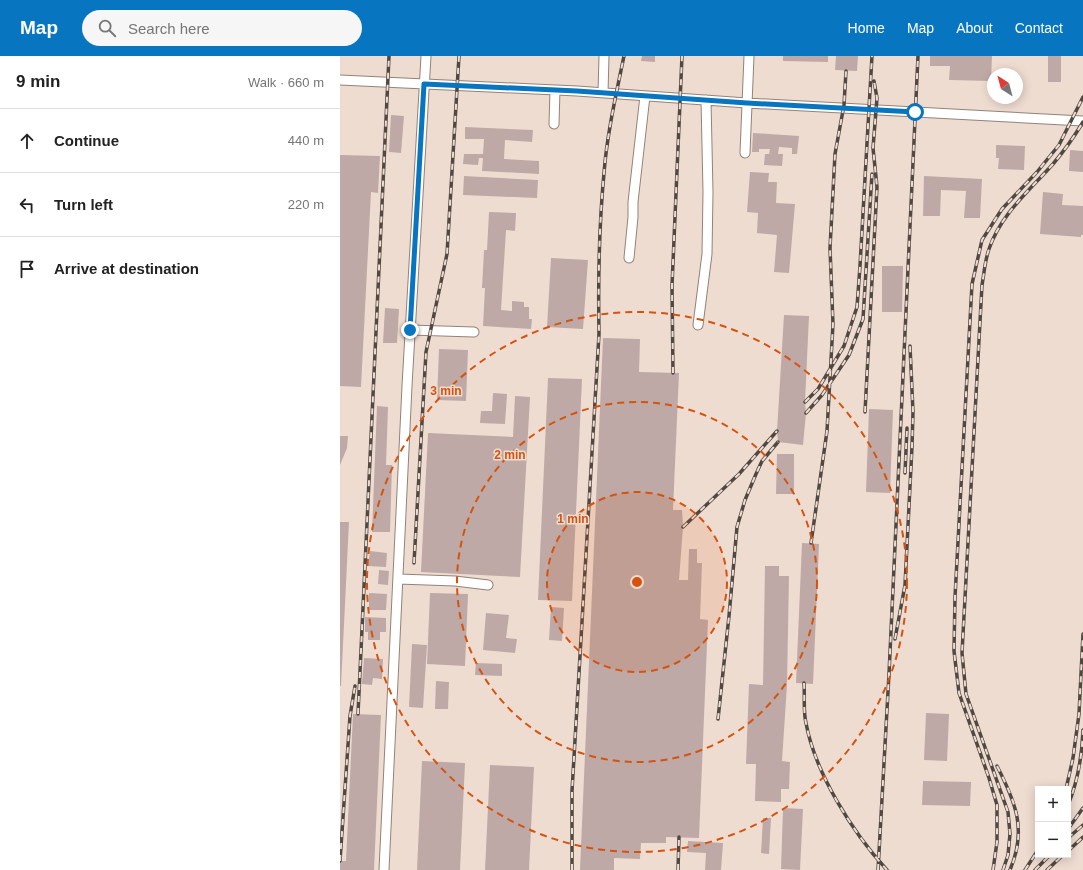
<!DOCTYPE html>
<meta charset="utf-8">
<style>
body{margin:0;font-family:Arial,sans-serif;background:#f6f6f6;color:#222}
.controls{position:absolute;right:12px;bottom:12px;display:grid;overflow:hidden;border-radius:0px;box-shadow:0 2px 10px #0003}
.controls button{width:36px;height:36px;display:grid;place-items:center;padding:0;border:0;border-bottom:1px solid #e0e0e0;background:#fff;color:#222;font:20px sans-serif}
.compass{position:absolute;left:647px;top:12px;width:36px;height:36px;border-radius:50%;background:#fff;box-shadow:0 2px 10px #0003;rotate:324deg}
.stop{position:absolute;width:12px;height:12px;margin:-9px;border:3px solid #0875c0;border-radius:50%;background:#fff}
.stop.end{background:#0875c0;border-color:#fff;box-shadow:0 1px 4px #0008}
.list{margin:0;padding:0;list-style:none}
h2{display:flex;justify-content:space-between;align-items:center;height:52px;margin:0;padding:0 16px;font-size:17px}
h2 small{font-size:13px;font-weight:400;color:#767676}
.list li{display:grid;grid-template-columns:26px 1fr auto;gap:12px;align-items:center;box-sizing:border-box;height:64px;padding:0 16px;border-top:1px solid #e0e0e0}
.list b{display:block;font-size:15px;white-space:nowrap}
.list em{font-size:13px;font-style:normal;color:#767676}
.icon{flex:none;width:22px;height:22px;fill:none;stroke:currentColor;stroke-width:2;stroke-linecap:round;stroke-linejoin:round}
.map{position:relative;flex:none;width:743px;height:814px;overflow:hidden}
header{display:flex;align-items:center;gap:24px;box-sizing:border-box;height:56px;padding:0 20px;background:#0875c0;color:#fff}
header strong{font-size:19px}
nav{display:flex;gap:22px;margin-inline-start:auto;font-size:14px}
.search{width:280px;height:36px;background:#f6f6f6;display:flex;align-items:center;gap:10px;box-sizing:border-box;padding:0 14px;border-radius:22px;color:#767676;font-size:15px}
main{display:flex}
aside{flex:1;background:#fff}
.map>svg:first-child{display:block}
.building{fill:#bea9a6}
.lines{fill:none;stroke-linecap:round;stroke-linejoin:round}
.minor-casing{stroke:#938278;stroke-width:11}
.minor{stroke:#fff;stroke-width:9}
.rail-casing{stroke:#514842;stroke-width:3.5}
.rail{stroke:#efdcd1;stroke-width:2;stroke-dasharray:6;stroke-linecap:butt}
.route{stroke:#0875c0;stroke-width:5}
.ring{fill:none;stroke:#d5530e;stroke-width:2;stroke-dasharray:7 5}
.centre{fill:#d5530e;stroke:#efdcd1;stroke-width:2}
.ring-label{font-size:12px;text-anchor:middle;font-weight:bold;fill:#d5530e;stroke:#efdcd1;stroke-width:3;stroke-linejoin:round;paint-order:stroke}
</style>
<header>
<strong>Map</strong>
<div class="search"><svg class="icon" aria-label="search" viewBox="0 0 24 24"><circle cx="10" cy="10" r="6"/><path d="M15 15l6 6"/></svg>Search here</div>
<nav><a>Home</a><a>Map</a><a>About</a><a>Contact</a></nav>
</header>
<main>
<aside>
<h2>9 min<small>Walk · 660 m</small></h2>
<ul class="list">
<li><svg class="icon" aria-label="ahead" viewBox="0 0 24 24"><path d="M12 20V5M6 11l6-6 6 6"/></svg><div><b>Continue</b></div><em>440 m</em></li>
<li><svg class="icon" aria-label="left" viewBox="0 0 24 24"><path d="M17 20v-9H6M10 6l-5 5 5 5"/></svg><div><b>Turn left</b></div><em>220 m</em></li>
<li><svg class="icon" aria-label="arrive" viewBox="0 0 24 24"><path d="M6 21V4h12l-3 4 3 4H6"/></svg><div><b>Arrive at destination</b></div></li>
</ul>
</aside>
<div class="map">
<svg width="743" height="814" viewBox="0 0 743 814">
<rect width="100%" height="100%" fill="#efdcd1"/>
<path class="building" d="M 302,0 L 315,0 L 315,6 L 301,5 Z
M 443,0 L 488,0 L 488,6 L 443,5 Z
M 496,0 L 518,0 L 517,15 L 495,14 Z
M 590,0 L 652,0 L 651,25 L 609,24 L 610,10 L 590,10 Z
M 708,0 L 721,0 L 721,26 L 708,26 Z
M 51,59 L 64,60 L 61,97 L 49,96 Z
M 125,71 L 193,74 L 192,86 L 165,84 L 164,103 L 199,105 L 199,118 L 142,115 L 143,102 L 139,102 L 138,109 L 123,108 L 124,98 L 143,98 L 144,83 L 125,83 Z
M 413,77 L 459,80 L 457,98 L 452,98 L 452,92 L 439,91 L 438,98 L 443,98 L 442,110 L 424,109 L 425,98 L 429,98 L 430,93 L 419,93 L 419,96 L 412,96 Z
M 656,89 L 685,90 L 684,114 L 658,113 L 659,102 L 656,102 Z
M 730,94 L 743,95 L 743,116 L 729,115 Z
M 0,99 L 40,100 L 38,137 L 31,136 L 21,331 L 0,330 Z
M 410,116 L 429,117 L 428,126 L 437,126 L 436,147 L 455,148 L 449,217 L 434,216 L 437,179 L 417,177 L 418,157 L 407,156 Z
M 124,120 L 198,124 L 197,142 L 123,139 Z
M 584,120 L 642,123 L 640,162 L 624,162 L 626,135 L 601,134 L 600,160 L 583,160 Z
M 703,136 L 723,138 L 722,149 L 743,150 L 743,179 L 741,179 L 741,181 L 700,178 Z
M 149,156 L 176,157 L 175,175 L 166,174 L 161,254 L 172,255 L 172,245 L 184,246 L 184,251 L 189,251 L 189,263 L 192,263 L 191,273 L 143,270 L 145,232 L 142,232 L 144,194 L 147,194 Z
M 211,202 L 248,204 L 243,273 L 207,271 Z
M 542,210 L 563,210 L 562,256 L 542,256 Z
M 45,252 L 59,253 L 57,287 L 43,287 Z
M 444,259 L 469,260 L 465,346 L 466,357 L 463,389 L 438,386 L 437,375 Z
M 263,282 L 300,283 L 299,316 L 339,317 L 333,454 L 342,454 L 343,471 L 339,524 L 348,524 L 349,493 L 357,493 L 357,507 L 362,507 L 360,563 L 368,564 L 359,782 L 326,781 L 326,787 L 301,787 L 300,803 L 274,802 L 274,814 L 240,814 Z
M 99,293 L 128,294 L 126,345 L 97,344 Z
M 208,322 L 242,323 L 232,545 L 198,544 Z
M 153,337 L 167,338 L 165,368 L 140,367 L 141,355 L 152,355 Z
M 175,340 L 190,341 L 180,521 L 81,516 L 88,377 L 173,381 Z
M 37,350 L 48,351 L 46,409 L 52,409 L 50,476 L 32,476 Z
M 529,353 L 553,354 L 550,437 L 526,436 Z
M 0,380 L 8,380 L 7,392 L 0,409 Z
M 437,398 L 454,398 L 454,438 L 436,438 Z
M 0,466 L 9,466 L 1,630 L 0,630 Z
M 462,487 L 479,488 L 473,628 L 456,627 Z
M 30,495 L 47,497 L 46,511 L 28,510 Z
M 425,510 L 439,510 L 439,520 L 449,520 L 447,629 L 442,705 L 450,706 L 449,733 L 441,733 L 441,746 L 415,745 L 416,708 L 406,708 L 409,628 L 423,629 Z
M 39,514 L 49,515 L 48,529 L 38,528 Z
M 29,537 L 47,538 L 46,554 L 29,554 Z
M 90,537 L 128,538 L 125,610 L 87,608 Z
M 211,551 L 224,552 L 222,585 L 209,584 Z
M 146,557 L 169,559 L 166,582 L 177,583 L 175,597 L 143,594 Z
M 25,561 L 46,562 L 46,576 L 40,576 L 40,584 L 28,584 L 28,576 L 25,576 Z
M 72,588 L 87,589 L 83,652 L 69,651 Z
M 24,602 L 43,603 L 42,623 L 33,622 L 32,629 L 22,628 Z
M 136,607 L 162,608 L 162,620 L 135,619 Z
M 96,625 L 109,626 L 108,653 L 95,653 Z
M 586,657 L 609,658 L 607,705 L 584,704 Z
M 13,658 L 41,659 L 34,814 L 0,814 L 0,805 L 6,805 Z
M 82,705 L 125,707 L 120,814 L 77,814 Z
M 150,709 L 194,711 L 189,814 L 145,814 Z
M 583,725 L 631,726 L 630,750 L 582,749 Z
M 443,752 L 463,753 L 460,814 L 441,813 Z
M 423,762 L 431,762 L 429,798 L 421,797 Z
M 348,785 L 383,787 L 381,814 L 365,814 L 366,797 L 347,796 Z"/>
<g class="lines">
<defs>
<path id="minor" d="M 0,24 L 237,35 L 407,47 L 743,65
M 263,37 L 264,0
M 214,68 L 215,34
M 405,97 L 409,0
M 289,202 L 293,161 L 293,146 L 305,40
M 358,269 L 367,198 L 368,136 L 366,44
M 70,274 L 134,276
M 58,523 L 115,525 L 148,529
M 44,814 L 67,330 L 86,0"/>
</defs>
<use href="#minor" class="minor-casing"/>
<use href="#minor" class="minor"/>
<defs>
<path id="rail" d="M 333,317 L 332,230 L 342,0
M 465,346 L 478,333 L 504,290 L 517,251 L 520,210 L 532,0
M 525,356 L 537,131 L 533,92 L 537,42 L 534,25
M 466,357 L 482,339 L 509,299 L 523,263 L 532,118
M 565,417 L 567,372
M 343,471 L 399,418 L 437,375
M 471,487 L 487,375 L 493,268 L 490,192 L 495,98 L 504,49 L 506,15
M 74,507 L 86,296 L 107,198 L 119,0
M 555,583 L 565,529 L 572,391 L 573,356 L 570,290
M 464,627 C 465,640 463,655 466,667 C 475,717 513,777 547,814
M 18,658 L 49,0
M 378,663 L 389,560 L 397,471 L 405,444 L 416,418 L 422,405 L 438,386
M 657,710 C 676,747 687,774 670,814
M 726,733 L 733,702 L 739,658 L 743,578
M 728,749 C 738,725 742,700 743,674
M 728,773 L 743,752
M 728,782 L 743,769
M 728,795 L 743,781
M 0,805 L 10,660 L 15,630
M 232,814 L 232,735 L 259,278 C 258,224 259,170 264,117 C 267,78 276,39 284,0
M 338,814 L 339,781
M 538,814 L 549,618 L 578,0
M 653,814 L 657,786 L 657,749 L 649,722 L 619,637 L 614,595 L 615,541 L 632,228 L 642,184 L 662,153 L 697,116 L 719,89 L 743,41
M 663,814 L 668,799 L 670,778 L 668,756 L 626,638 L 622,597 L 642,229 C 644,218 645,204 649,193 C 661,158 689,135 713,108 C 724,95 734,81 743,66
M 685,814 L 698,794
M 695,814 L 710,799
M 707,814 L 723,799"/>
</defs>
<use href="#rail" class="rail-casing"/>
<use href="#rail" class="rail"/>
</g>
<g class="lines">
<path class="route" d="M 70,274 L 84,28 L 237,35 L 407,47 L 575,56"/>
</g>
<circle cx="297" cy="526" r="90" fill="#d5530e" fill-opacity=".12"/>
<g class="ring">
<circle cx="297" cy="526" r="90"/>
<circle cx="297" cy="526" r="180"/>
<circle cx="297" cy="526" r="270"/>
</g>
<circle cx="297" cy="526" r="6" class="centre"/>
<g class="ring-label">
<text x="106" y="339">3 min</text>
<text x="170" y="403">2 min</text>
<text x="233" y="467">1 min</text>
</g>
</svg>
<div class="controls">
<button>+</button>
<button>−</button>
</div>
<svg class="compass" viewBox="-18 -18 36 36"><path d="M0-13l5 13h-10z" fill="#e53935"/><path d="M0 13l5-13h-10z" fill="#767676"/></svg>
<div class="stop" style="left:575px;top:56px"></div>
<div class="stop end" style="left:70px;top:274px"></div>
</div>
</main>
